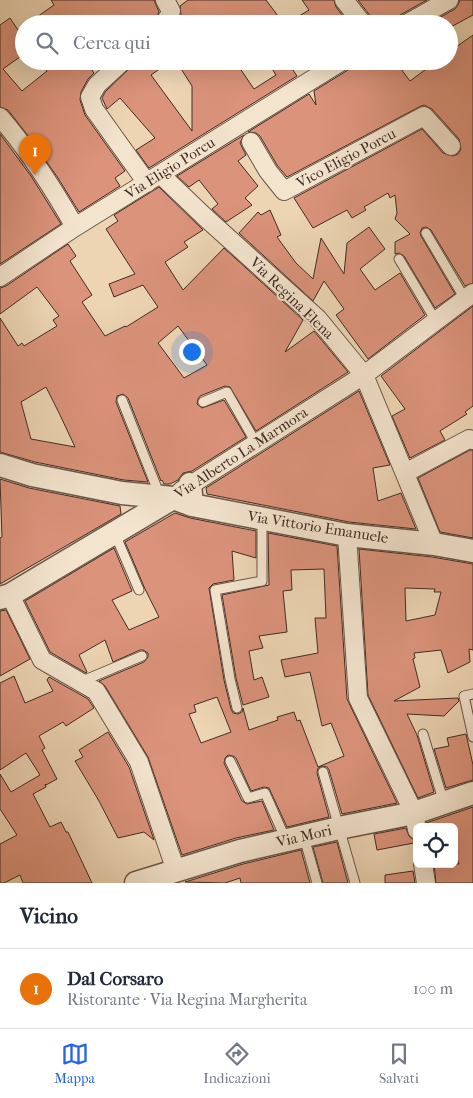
<!DOCTYPE html>
<html lang="it">
<meta charset="utf-8">
<style>
body{margin:0;font-family:"IM FELL French Canon",serif;background:#f2f2f3;color:#1f2937}
.controls{position:absolute;right:15px;bottom:15px;display:grid;overflow:hidden;border-radius:8px;box-shadow:0 5px 20px #0002}
.controls button{width:45px;height:45px;display:grid;place-items:center;padding:0;border:0;border-bottom:1px solid #e0e1e3;background:#fff;color:#1f2937;font:25px sans-serif}
.you{position:absolute;left:191px;top:351px;width:18px;height:18px;margin:-12px;border:4px solid #fff;border-radius:50%;background:#1a73e8;box-shadow:0 0 0 8px #1a73e833}
.badge{display:grid;place-items:center;width:32px;height:32px;border-radius:50%;background:#2563eb;color:#fff;font-size:16px;font-weight:700}
.pin{position:absolute;translate:-50% -41px;filter:drop-shadow(0 1px 2px #0008)}
.pin::after{content:'';position:absolute;top:26px;width:18px;height:15px;background:inherit;clip-path:polygon(0 0,100% 0,50% 100%)}
.list{margin:0;padding:0;list-style:none}
h2{display:flex;justify-content:space-between;align-items:center;height:65px;margin:0;padding:0 20px;font-size:21px}
h2 small{font-size:16px;font-weight:400;color:#747a83}
.list li{display:grid;grid-template-columns:32px 1fr auto;gap:15px;align-items:center;box-sizing:border-box;height:80px;padding:0 20px;border-top:1px solid #e0e1e3}
.list b{display:block;font-size:19px;white-space:nowrap}
.list p{margin:0;font-size:16px;white-space:nowrap;color:#747a83}
.list em{font-size:16px;font-style:normal;color:#747a83}
.icon{flex:none;width:28px;height:28px;fill:none;stroke:currentColor;stroke-width:2;stroke-linecap:round;stroke-linejoin:round}
.map{position:relative;flex:none;width:473px;height:883px;overflow:hidden}
.search{position:absolute;background:#fff;box-shadow:0 5px 20px #0002;left:15px;right:15px;top:15px;height:55px;display:flex;align-items:center;gap:12px;box-sizing:border-box;padding:0 18px;border-radius:28px;color:#747a83;font-size:19px}
.sheet{height:145px;background:#fff}
nav{display:flex;justify-content:space-around;align-items:center;box-sizing:border-box;height:70px;border-top:1px solid #e0e1e3;background:#fff;font-size:14px;color:#747a83}
nav a{display:grid;justify-items:center;gap:2px}
nav .on{color:#2563eb}
.map>svg:first-child{display:block}
.building{fill:#db937b;stroke:#412c23;fill-rule:evenodd}
.lines{fill:none;stroke-linecap:round;stroke-linejoin:round}
.service-casing{stroke:#6c5647;stroke-width:11}
.minor-casing{stroke:#6c5647;stroke-width:20}
.tertiary-casing{stroke:#6c5647;stroke-width:25}
.service{stroke:#f3e4ce;stroke-width:9}
.minor{stroke:#f3e4ce;stroke-width:18}
.tertiary{stroke:#f3e4ce;stroke-width:22}
.labels{text-anchor:middle;dominant-baseline:central;stroke-width:4;stroke-linejoin:round;paint-order:stroke}
.street-label{font-size:15px;fill:#412c23;stroke:#f3e4ce}
</style>
<div class="map">
<svg width="473" height="883" viewBox="0 0 473 883">
<rect width="100%" height="100%" fill="#edd5b4"/>
<filter id="stains"><feTurbulence type="fractalNoise" baseFrequency=".004" numOctaves="4"/><feColorMatrix values="0 0 0 0 .2 0 0 0 0 .09 0 0 0 0 .02 0 0 0 .5 -.17"/></filter>
<radialGradient id="worn" r=".72"><stop offset=".6" stop-color="#630" stop-opacity="0"/><stop offset="1" stop-color="#630" stop-opacity=".3"/></radialGradient>
<path class="building" d="M 51,0 L 154,0 L 159,12 L 153,24 L 27,24 L 54,5 Z
M 188,0 L 266,0 L 284,24 L 177,24 L 181,14 L 180,6 Z
M 302,0 L 334,0 L 336,7 L 349,24 L 339,24 L 334,17 L 323,24 L 286,24 L 309,10 Z
M 358,0 L 427,0 L 400,15 L 397,19 L 395,24 L 373,24 L 371,17 Z
M 460,0 L 473,0 L 473,15 L 449,28 L 449,24 L 428,24 L 455,9 L 458,5 Z
M 10,18 L 18,30 L 24,26 L 24,54 L 3,69 L 22,91 L 47,71 L 40,61 L 86,61 L 94,73 L 88,79 L 81,92 L 80,100 L 85,115 L 125,171 L 115,178 L 120,186 L 79,212 L 58,178 L 29,137 L 8,110 L 0,107 L 0,25 Z
M 473,35 L 473,283 L 465,286 L 431,230 L 426,227 L 422,228 L 420,233 L 421,236 L 455,294 L 435,308 L 404,256 L 399,253 L 395,254 L 395,242 L 410,234 L 395,219 L 397,213 L 395,195 L 390,198 L 388,193 L 364,207 L 366,210 L 352,218 L 347,210 L 313,228 L 294,198 L 422,129 L 443,153 L 453,156 L 458,154 L 461,149 L 459,139 L 432,109 L 424,105 L 419,107 L 287,177 L 277,165 L 260,136 L 256,133 L 248,132 L 309,94 L 316,105 L 314,91 L 348,70 L 351,66 L 353,61 L 395,61 L 410,81 L 437,61 L 449,61 L 449,52 Z
M 137,61 L 171,61 L 151,75 L 192,131 L 192,86 L 176,61 L 235,61 L 254,89 L 276,75 L 267,61 L 287,61 L 297,76 L 149,168 L 136,150 L 155,138 L 120,98 L 107,109 L 102,98 L 105,92 Z
M 0,134 L 31,176 L 61,224 L 0,264 Z
M 244,135 L 240,143 L 246,155 L 238,161 L 258,186 L 245,198 L 252,205 L 226,222 L 212,209 L 218,204 L 199,180 L 189,187 L 177,176 Z
M 159,187 L 203,230 L 184,242 L 188,247 L 165,262 L 183,290 L 224,248 L 303,320 L 285,352 L 314,331 L 348,372 L 256,431 L 230,387 L 225,386 L 200,396 L 198,399 L 197,404 L 202,408 L 224,400 L 246,437 L 192,471 L 183,473 L 178,480 L 170,484 L 164,484 L 162,480 L 161,481 L 128,398 L 123,394 L 117,396 L 116,402 L 148,482 L 124,480 L 35,462 L 0,452 L 0,318 L 18,346 L 22,343 L 24,346 L 57,326 L 53,320 L 59,316 L 37,287 L 0,314 L 0,288 L 6,286 L 68,244 L 76,256 L 70,261 L 92,295 L 82,302 L 105,336 L 125,326 L 126,327 L 158,307 L 143,285 L 114,297 L 109,284 L 135,274 L 106,229 L 118,221 L 114,215 ZM 178,326 L 207,365 L 184,378 L 158,343 ZM 46,387 L 60,415 L 75,447 L 31,439 L 21,402 Z
M 270,210 L 281,235 L 277,237 L 296,263 L 313,279 L 321,238 L 344,274 L 347,243 L 369,227 L 385,249 L 360,269 L 375,290 L 400,273 L 425,315 L 368,359 L 336,315 L 344,309 L 324,281 L 313,301 L 239,233 L 258,212 L 261,215 Z
M 473,306 L 473,406 L 465,412 L 467,414 L 440,431 L 445,440 L 410,458 L 392,416 L 405,409 L 381,376 Z
M 359,391 L 390,465 L 373,468 L 378,501 L 401,493 L 416,529 L 349,522 L 207,494 L 206,488 Z
M 470,450 L 473,450 L 473,538 L 440,532 L 418,478 Z
M 0,479 L 29,488 L 120,506 L 121,514 L 0,584 L 0,538 L 2,537 Z
M 175,513 L 190,518 L 256,531 L 256,558 L 232,551 L 234,580 L 213,584 L 209,588 L 224,680 L 231,709 L 233,713 L 238,714 L 242,712 L 243,708 L 249,730 L 278,720 L 277,717 L 294,712 L 297,721 L 300,720 L 318,767 L 344,756 L 331,723 L 322,726 L 310,672 L 285,677 L 281,660 L 318,653 L 315,618 L 326,618 L 324,569 L 291,570 L 292,590 L 283,591 L 287,632 L 259,636 L 263,648 L 249,651 L 254,680 L 262,677 L 269,697 L 243,705 L 236,678 L 222,595 L 269,585 L 268,533 L 337,546 L 347,699 L 397,803 L 342,814 L 329,770 L 327,767 L 322,766 L 318,768 L 317,773 L 329,817 L 287,827 L 269,788 L 264,787 L 251,791 L 236,758 L 233,756 L 228,755 L 225,758 L 224,763 L 242,801 L 247,804 L 262,801 L 274,830 L 236,838 L 182,855 L 148,757 L 105,686 L 99,681 L 144,662 L 148,657 L 148,653 L 143,650 L 140,650 L 113,662 L 105,640 L 79,655 L 87,672 L 86,673 L 50,652 L 25,601 L 114,548 L 132,591 L 112,600 L 129,630 L 159,617 L 145,589 L 125,542 ZM 217,697 L 231,732 L 201,743 L 189,714 L 196,712 L 194,705 Z
M 359,549 L 432,557 L 473,564 L 473,650 L 469,649 L 470,662 L 448,673 L 441,650 L 414,653 L 415,658 L 413,659 L 420,687 L 394,701 L 458,698 L 459,701 L 444,716 L 407,714 L 417,735 L 434,792 L 418,798 L 368,695 ZM 405,588 L 435,589 L 434,592 L 441,592 L 435,615 L 406,621 Z
M 6,610 L 30,659 L 0,676 L 0,611 Z
M 14,676 L 25,703 L 53,691 L 47,680 L 49,677 L 88,699 L 94,708 L 66,726 L 63,722 L 39,736 L 45,748 L 42,750 L 57,779 L 46,785 L 45,784 L 46,787 L 33,794 L 50,827 L 61,822 L 66,832 L 68,832 L 92,883 L 23,883 L 20,875 L 4,883 L 0,883 L 0,844 L 17,835 L 0,809 L 0,774 L 11,792 L 40,775 L 26,753 L 0,770 L 0,683 Z
M 108,732 L 129,767 L 154,840 L 144,832 L 118,838 L 99,801 L 75,761 L 83,757 L 79,750 Z
M 466,734 L 473,765 L 473,780 L 446,788 L 434,749 L 449,746 L 447,738 Z
M 473,807 L 473,883 L 436,883 L 434,864 L 459,864 L 455,853 L 458,852 L 454,843 L 454,827 L 427,827 L 426,823 Z
M 406,828 L 409,836 L 414,840 L 414,843 L 377,850 L 374,834 Z
M 337,842 L 348,883 L 323,883 L 313,847 Z
M 301,850 L 310,883 L 241,883 L 240,878 L 225,883 L 185,882 L 243,864 Z
M 413,871 L 415,883 L 385,883 L 385,875 Z"/>
<g class="lines">
<defs>
<path id="service" d="M 426,233 L 465,299
M 399,259 L 436,321
M 122,400 L 160,496
M 203,402 L 227,392 L 256,443
M 115,534 L 139,590
M 80,682 L 142,656
M 473,694 L 464,696 L 473,737
M 237,708 L 230,679 L 215,590 L 262,581 L 262,519
M 423,734 L 444,803
M 230,761 L 248,798 L 265,793 L 286,840
M 323,772 L 355,883
M 304,837 L 317,883"/>
<path id="minor" d="M 344,0 L 363,24
M 163,24 L 170,15 L 171,11 L 165,0
M 406,24 L 449,0
M 123,61 L 97,85 L 90,97 L 94,109 L 147,183
M 0,117 C 29,151 53,188 75,227
M 251,142 L 268,171 L 284,191 L 424,116 L 451,146
M 160,174 L 206,218 L 318,319 L 364,375 L 434,544
M 0,277 L 75,227 L 342,61
M 405,473 L 469,439 L 473,440
M 181,491 L 364,375 L 473,293
M 347,535 L 358,698 L 414,813 L 417,830
M 10,595 L 42,660 L 96,691 L 139,762 L 176,871
M 423,864 L 426,883"/>
<path id="tertiary" d="M 0,465 L 32,475 L 122,493 L 173,498 L 192,505 L 347,535 L 434,544 L 473,551
M 190,484 L 192,505
M 0,598 L 10,595 L 173,498
M 136,883 L 240,851 L 339,828 L 414,813 L 473,793"/>
</defs>
<use href="#service" class="service-casing"/>
<use href="#minor" class="minor-casing"/>
<use href="#tertiary" class="tertiary-casing"/>
<use href="#service" class="service"/>
<use href="#minor" class="minor"/>
<use href="#tertiary" class="tertiary"/>
</g>
<g class="labels">
<g class="street-label">
<text transform="translate(346 158) rotate(-28)">Vico Eligio Porcu</text>
<text transform="translate(170 168) rotate(-32)">Via Eligio Porcu</text>
<text transform="translate(292 298) rotate(44)">Via Regina Elena</text>
<text transform="translate(241 453) rotate(-33)">Via Alberto La Marmora</text>
<text transform="translate(318 527) rotate(9)">Via Vittorio Emanuele</text>
<text transform="translate(304 836) rotate(-13)">Via Mori</text>
</g>
</g>
<rect width="100%" height="100%" filter="url(#stains)"/>
<rect width="100%" height="100%" fill="url(#worn)"/>
</svg>
<div class="controls">
<button><svg class="icon" aria-label="locate" viewBox="0 0 24 24"><circle cx="12" cy="12" r="6"/><path d="M12 2v4M12 18v4M2 12h4M18 12h4"/></svg></button>
</div>
<div class="you"></div>
<div class="pin badge" style="left:35px;top:175px;background:#e8710a">1</div>
<div class="search"><svg class="icon" aria-label="search" viewBox="0 0 24 24"><circle cx="10" cy="10" r="6"/><path d="M15 15l6 6"/></svg>Cerca qui</div>
</div>
<section class="sheet">
<h2>Vicino<small></small></h2>
<ul class="list">
<li><span class="badge" style="background:#e8710a">1</span><div><b>Dal Corsaro</b><p>Ristorante · Via Regina Margherita</p></div><em>100 m</em></li>
</ul>
</section>
<nav>
<a class="on"><svg class="icon" aria-label="map" viewBox="0 0 24 24"><path d="M3 6l6-2 6 2 6-2v14l-6 2-6-2-6 2zM9 4v14M15 6v14"/></svg>Mappa</a>
<a><svg class="icon" aria-label="directions" viewBox="0 0 24 24"><path d="M12 3l9 9-9 9-9-9zM9 14v-3h6M13 9l2 2-2 2"/></svg>Indicazioni</a>
<a><svg class="icon" aria-label="saved" viewBox="0 0 24 24"><path d="M7 4h10v16l-5-4-5 4z"/></svg>Salvati</a>
</nav>
